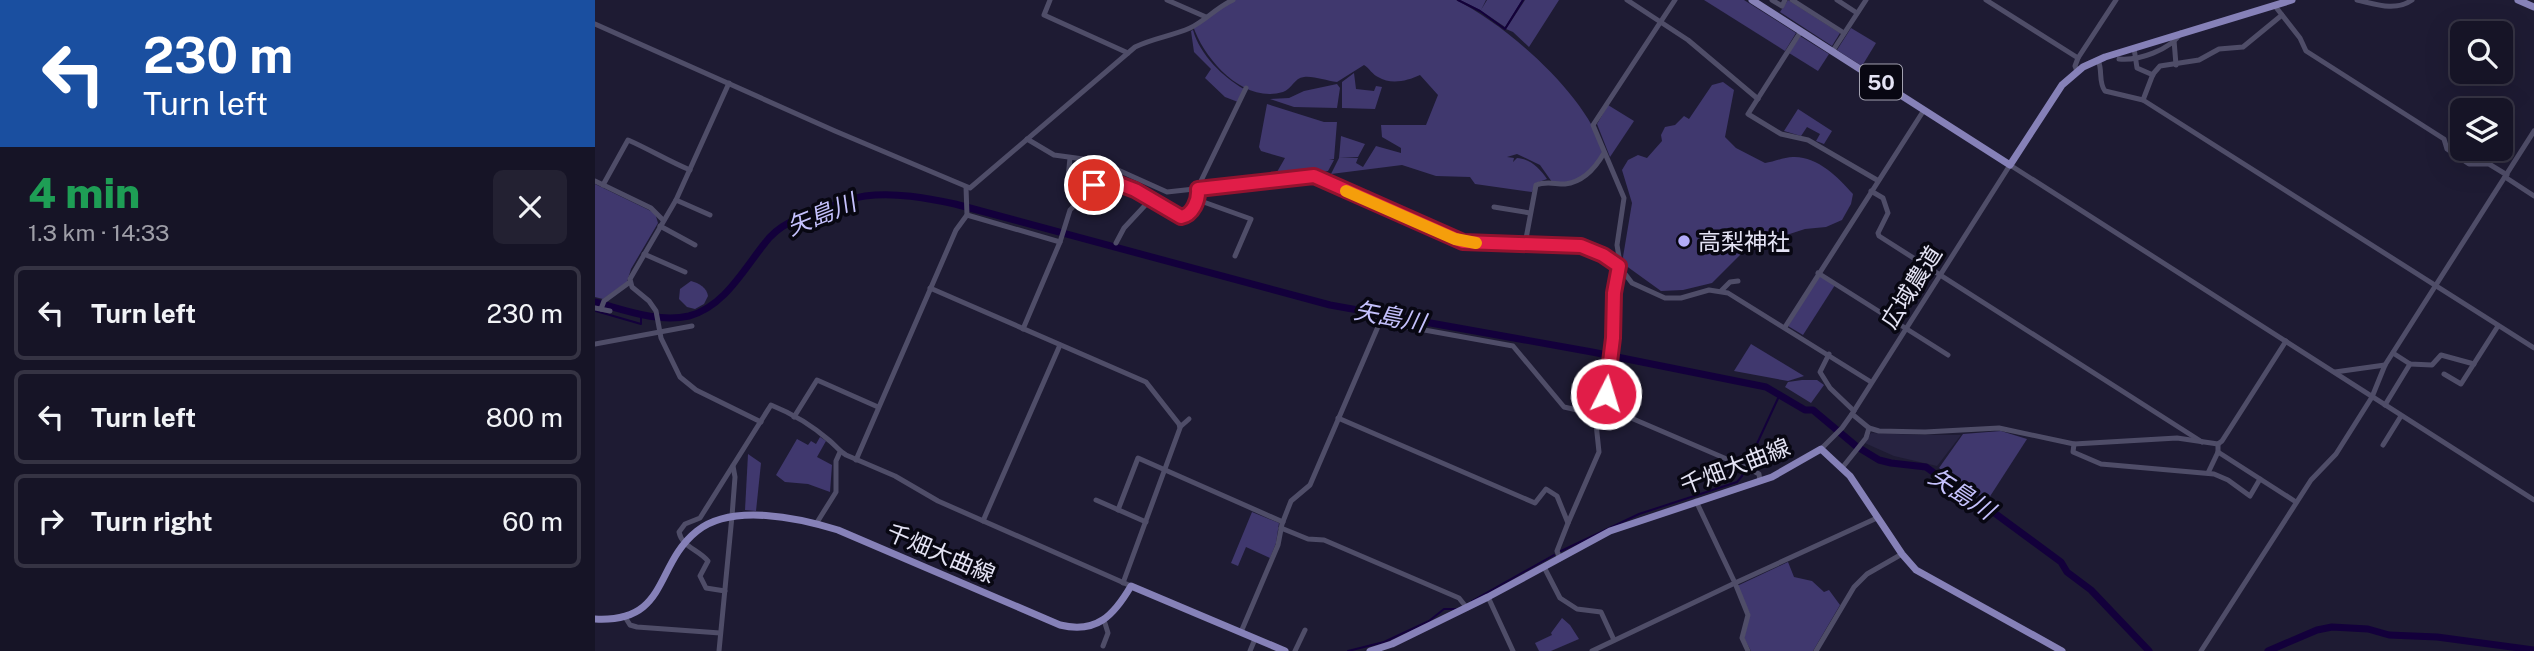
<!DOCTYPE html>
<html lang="en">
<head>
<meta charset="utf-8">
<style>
	:root { --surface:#161426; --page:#232132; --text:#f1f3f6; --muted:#9e9ea7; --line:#353343 }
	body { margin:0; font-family:"Public Sans","Noto Sans JP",sans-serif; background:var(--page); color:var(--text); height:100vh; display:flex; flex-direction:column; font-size:26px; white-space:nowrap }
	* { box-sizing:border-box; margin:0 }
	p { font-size:23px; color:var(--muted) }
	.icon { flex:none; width:38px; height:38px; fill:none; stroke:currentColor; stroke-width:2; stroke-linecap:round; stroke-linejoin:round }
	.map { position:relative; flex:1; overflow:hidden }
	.details { display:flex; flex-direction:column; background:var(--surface); width:595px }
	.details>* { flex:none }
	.top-card { background:#1a4fa0; color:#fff; overflow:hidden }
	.controls { position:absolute; left:1855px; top:21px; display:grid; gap:14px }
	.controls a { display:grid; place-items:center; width:63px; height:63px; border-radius:10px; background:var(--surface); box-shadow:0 7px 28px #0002,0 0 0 2px var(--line); font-size:35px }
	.pin { position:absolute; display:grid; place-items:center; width:60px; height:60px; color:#fff; margin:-30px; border:4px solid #fff; border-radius:50%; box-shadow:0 2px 7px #0007 }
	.me { position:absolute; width:77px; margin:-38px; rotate:5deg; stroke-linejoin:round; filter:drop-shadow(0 0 5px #0008) }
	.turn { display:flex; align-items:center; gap:24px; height:147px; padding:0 28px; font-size:32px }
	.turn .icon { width:91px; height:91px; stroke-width:2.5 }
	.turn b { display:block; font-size:49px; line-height:60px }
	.round { display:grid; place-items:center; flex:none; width:74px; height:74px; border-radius:10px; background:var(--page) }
	.overview { display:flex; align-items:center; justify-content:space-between; height:119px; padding:0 28px }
	h1 { font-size:42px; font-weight:800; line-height:52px; color:#1e9e55 }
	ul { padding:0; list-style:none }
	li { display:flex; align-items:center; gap:21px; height:94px; margin:0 14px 10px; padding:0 14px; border:4px solid var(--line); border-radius:10px }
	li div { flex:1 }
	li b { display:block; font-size:26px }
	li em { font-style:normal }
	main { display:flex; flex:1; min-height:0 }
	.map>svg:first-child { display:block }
</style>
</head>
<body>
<main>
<section class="details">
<div class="top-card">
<div class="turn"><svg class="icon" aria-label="left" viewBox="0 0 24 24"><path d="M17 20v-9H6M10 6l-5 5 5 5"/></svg><div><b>230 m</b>Turn left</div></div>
</div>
<div class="overview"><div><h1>4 min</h1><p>1.3 km · 14:33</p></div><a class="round"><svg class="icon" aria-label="close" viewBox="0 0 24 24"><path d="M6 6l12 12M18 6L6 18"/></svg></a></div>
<ul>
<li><svg class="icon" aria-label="left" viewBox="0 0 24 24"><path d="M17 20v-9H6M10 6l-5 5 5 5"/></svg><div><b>Turn left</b></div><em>230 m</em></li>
<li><svg class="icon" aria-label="left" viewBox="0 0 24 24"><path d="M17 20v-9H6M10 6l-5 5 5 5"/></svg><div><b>Turn left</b></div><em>800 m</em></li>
<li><svg class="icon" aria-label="right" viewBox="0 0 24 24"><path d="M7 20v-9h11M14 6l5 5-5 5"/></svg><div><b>Turn right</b></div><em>60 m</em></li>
</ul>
</section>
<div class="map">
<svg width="1939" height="651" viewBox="0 0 1939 651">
	<rect width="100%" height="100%" fill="#1e1b33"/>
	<polygon fill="#272341" points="1276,433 1325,435 1366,435 1342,466 1299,456 1272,444 1270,443"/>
	<g fill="#40386e">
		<path d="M 638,0 L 861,0 C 913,26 992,95 1009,153 C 992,172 986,185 957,182 L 945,165 L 922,154 L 912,157 L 919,158 L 918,162 L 922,158 C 936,159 945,169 952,179 L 941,183 L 937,192 L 880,184 L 875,177 L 841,176 L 807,165 L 736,174 L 744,158 L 746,136 L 770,144 L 763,157 L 744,158 L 763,158 L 761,163 L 768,167 L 781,146 L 806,153 L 806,148 L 787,137 L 786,125 L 831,125 L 843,95 L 825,75 C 812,81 796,85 783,77 C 778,75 774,68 769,65 L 742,82 C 731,81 720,76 709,77 C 699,78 697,89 688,92 C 648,104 609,59 598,26 Z"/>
		<polygon points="865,0 891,0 886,10 892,0 927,0 910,27 885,10"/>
		<polygon points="930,0 964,0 934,47 918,32 911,29"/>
		<polygon points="1109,0 1149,0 1201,33 1190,51"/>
		<polygon points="1193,0 1245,33 1237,46 1185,12"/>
		<polygon points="1256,28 1281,43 1267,66 1242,50"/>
		<path d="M 598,30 C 605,55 628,77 649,89 L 643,102 L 630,97 L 610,78 L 616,69 L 599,52 L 596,31 Z"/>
		<polygon points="1205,36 1234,54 1223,71 1194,53"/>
		<polygon points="759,73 761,89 779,91 781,86 787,87 780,109 747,108 747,82"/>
		<path d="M 1128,82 L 1139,90 L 1130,137 L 1141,148 L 1170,163 C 1179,162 1189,157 1198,157 C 1222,156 1243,177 1258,194 L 1256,204 L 1247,220 L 1231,227 L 1210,229 L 1152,248 L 1117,283 L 1088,290 L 1066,291 L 1030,265 L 1028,257 L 1037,203 L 1027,170 L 1033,160 L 1043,155 L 1052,158 L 1067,141 L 1066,135 L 1070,127 L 1080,125 L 1089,116 L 1094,119 L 1117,85 Z"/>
		<polygon points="742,84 745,88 742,108 699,107 675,99 694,98 709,91"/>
		<polygon points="672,104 729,122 742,122 739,159 734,160 739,160 733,171 678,179 690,158 666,151 664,147"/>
		<polygon points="1013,105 1039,121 1015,157 1002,124"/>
		<polygon points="1203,109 1237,131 1229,144 1221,141 1225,134 1212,127 1206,136 1189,131"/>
		<polygon points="0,184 60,213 63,223 36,269 32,282 8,299 0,297"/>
		<polygon points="1224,275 1240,285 1208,335 1193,326"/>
		<path d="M 96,281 C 104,283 112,288 113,296 L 109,304 L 100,309 L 92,307 L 84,299 L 85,289 Z"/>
		<polygon points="1156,344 1209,376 1193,381 1139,371"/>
		<polygon points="1207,380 1222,380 1229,385 1216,403 1190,387 1193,382"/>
		<polygon points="1406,431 1432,439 1392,501 1344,468 1368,434"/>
		<polygon points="225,437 231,441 222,457 237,465 235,492 213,484 190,482 181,475 202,439 213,445 216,441 221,444"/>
		<polygon points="153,454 166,463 161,511 150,510"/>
		<polygon points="657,512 684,523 681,543 675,558 651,547 643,566 636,563"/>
		<polygon points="1193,562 1199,577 1217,581 1229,592 1234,590 1245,605 1218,651 1156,651 1149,638 1155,614 1142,586"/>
		<polygon points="967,618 975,625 984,639 956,651 944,651 940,643 957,635 956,633"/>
	</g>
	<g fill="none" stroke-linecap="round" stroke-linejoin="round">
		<g stroke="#13003b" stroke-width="2">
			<polyline points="863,0 885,11 910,29 928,0"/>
			<polyline points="1,311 46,324 46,315"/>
			<polyline points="966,551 1044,514 1142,482 1147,476 1185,394"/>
			<polyline points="877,601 959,555"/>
			<polyline points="753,651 789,642 834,621 849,609 861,609"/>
		</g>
		<g stroke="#13003b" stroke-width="7">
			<path d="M 0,302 C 30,310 63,323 94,316 C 129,307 149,269 170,243 C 184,224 203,218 224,211 C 239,206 255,198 270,196 C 300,192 332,198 360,204 L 735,305 L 997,352 L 1171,387 L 1210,410 L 1218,410 L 1261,446 L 1284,460 L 1296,463 L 1331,467 L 1377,501 L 1394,509 L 1466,562 L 1472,572 L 1496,590 L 1554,651"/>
			<polyline points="1673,651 1722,630 1737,627 1773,629 1794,635 1842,637 1939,650"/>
		</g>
		<g stroke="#4f4d68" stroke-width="5">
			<polyline points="455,0 449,15 533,53"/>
			<polyline points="572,0 611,17"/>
			<polyline points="1032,0 1093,40 1163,99"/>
			<polyline points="1177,0 1187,6 1190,0"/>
			<polyline points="1197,0 1249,33"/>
			<polyline points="1242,0 1262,13"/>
			<polyline points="1391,0 1483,58"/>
			<path d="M 1762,0 C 1780,4 1800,12 1817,0"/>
			<polyline points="1687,15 1705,38 1711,51 1849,139 1852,149 1874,164 1894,164 1912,175"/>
			<path d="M 0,24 L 240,131 L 375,188 L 540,47 C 558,38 577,36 595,28 C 610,21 622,7 638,0"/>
			<polyline points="1206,31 1153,114 1186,134 1213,140 1282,180"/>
			<polyline points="1579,40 1581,65"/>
			<polyline points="1539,48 1542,68 1558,75"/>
			<polyline points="1237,52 1271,0"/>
			<path d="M 1524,59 C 1543,61 1575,50 1586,33"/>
			<path d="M 1503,60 C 1508,71 1503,82 1510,91 L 1548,100 L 1939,348"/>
			<polyline points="1482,71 1480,66 1483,58 1521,0"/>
			<polyline points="134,83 81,200 35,279 37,287 54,301 61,311 66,338 85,377 101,390 166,422"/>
			<polyline points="1548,100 1558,74 1565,66 1604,60 1624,49 1648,47 1687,15 1680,6"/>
			<polyline points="432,139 459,155 503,161 572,192 719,176 868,241 986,246 1008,255 1024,266 1037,283 1070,298 1086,298 1114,290 1133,293 1276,382"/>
			<polyline points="475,158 472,188 482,201"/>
			<polyline points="1910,177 1939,196"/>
			<polyline points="0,181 56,208 68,220"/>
			<path d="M 8,185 L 33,140 C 54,149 73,161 95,170"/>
			<polyline points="1276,191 1288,198 1293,213 1283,233 1284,236 1607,442"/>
			<polyline points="81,200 115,215"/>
			<polyline points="603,200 656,219 640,256"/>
			<polyline points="899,207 935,213"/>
			<polyline points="372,215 465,242"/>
			<polyline points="65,226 100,245"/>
			<polyline points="521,243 529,228 556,199"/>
			<path d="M 930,244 L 941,185 C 951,181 959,184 970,184 C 988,182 1001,167 1009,153"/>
			<polyline points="49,254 90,272"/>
			<polyline points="1223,273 1353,355"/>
			<polyline points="335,288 551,382 584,424 585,428 528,583"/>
			<polyline points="1126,291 1135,282 1143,281"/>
			<polyline points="0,308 15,311"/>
			<polyline points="6,309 9,301 35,282"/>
			<polyline points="1190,327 1329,110"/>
			<polyline points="428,329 465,242 475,210 503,182 511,179 529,185 579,214 591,216 603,200 604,185 651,88"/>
			<polyline points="0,344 97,326"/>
			<polyline points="1798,353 1815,364 1837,365 1846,355 1879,364"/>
			<polyline points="1234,354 1225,372 1235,388 1259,411"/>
			<polyline points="1740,372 1790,365"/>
			<polyline points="1849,374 1866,384 1903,326"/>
			<polyline points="1790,405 1815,364"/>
			<polyline points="1257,414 1274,428 1284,431 1330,432 1404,428 1479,444 1582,438 1623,444"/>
			<polyline points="199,417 222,380 283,407"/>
			<polyline points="743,418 940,503 951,489 962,496 973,523 962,551 965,559"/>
			<polyline points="585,427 594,419"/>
			<polyline points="1479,444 1478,452 1506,464 1619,474 1633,480 1655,496 1665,479"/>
			<polyline points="1623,444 1627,441 1691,341"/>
			<polyline points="1623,444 1623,452 1701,502"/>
			<polyline points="1788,445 1806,416"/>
			<polyline points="1226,449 1247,428 1257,414 1415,165 1939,500"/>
			<polyline points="261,460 361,230 372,215 371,187"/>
			<polyline points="1247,468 1271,438 1274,428"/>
			<polyline points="1613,473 1623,452"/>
			<polyline points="501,500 551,522"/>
			<polyline points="523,510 543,458 688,522"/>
			<polyline points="388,521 465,345"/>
			<polyline points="973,523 1004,452 1000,414 1011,395 1018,338 1019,293 1025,263 1022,245 1029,198 998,125 1080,0"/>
			<polyline points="221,524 241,492 241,461 245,452"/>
			<polyline points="686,528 713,539 729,540 864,598 872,608"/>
			<polyline points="949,567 965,598 982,609 1006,612 1019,640"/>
			<path d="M 130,591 L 111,588 L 105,576 L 113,561 C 103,549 87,547 84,532 L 90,524 L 105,518 L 176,405 C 196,413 219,427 235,441 C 241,446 244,451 251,455 L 300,476 L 343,501 L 536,586"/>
			<polyline points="893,597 918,651"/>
			<polyline points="30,617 35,625 42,627 125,633"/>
			<polyline points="646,632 683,545 687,524 696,501 715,485 785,322 918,346 969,407 1000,414 1022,412 1155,469 1164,474 1165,481"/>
			<polyline points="508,646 513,633 509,620"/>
			<polyline points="124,651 137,516 140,477 138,466"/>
			<polyline points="655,651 660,639"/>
			<polyline points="700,651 710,630"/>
			<polyline points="997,651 1140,583 1101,501"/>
			<polyline points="1153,651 1147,638 1153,615 1140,583 1282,518"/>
			<polyline points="1221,651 1259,587 1272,574 1307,554"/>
			<polyline points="1606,651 1716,480 1741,454 1777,397 1790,365 1939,131"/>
		</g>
		<g stroke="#8681b8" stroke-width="7">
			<polyline points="1157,0 1415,165 1467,85 1488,67 1510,57 1697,0"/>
			<polyline points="1923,0 1939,7"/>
			<path d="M 0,619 C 74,623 59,565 102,531 C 137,503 204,518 243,530 L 465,625 C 502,634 519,615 536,586 L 690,651"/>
			<polyline points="775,651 797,644 893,597 1015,531 1177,477 1226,449 1255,476 1307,554 1321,570 1467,651"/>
		</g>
	</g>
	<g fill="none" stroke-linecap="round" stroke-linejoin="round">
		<g stroke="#92132f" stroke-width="18">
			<path id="route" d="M 499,185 L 511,179 L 540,190 L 586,217 C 598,215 604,200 603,189 L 719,176 L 868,242 L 986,246 L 1008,255 L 1024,266 L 1019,293 L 1018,338 L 1011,394"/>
		</g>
		<use href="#route" stroke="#e11d48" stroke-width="12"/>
		<polyline stroke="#f59e0b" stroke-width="12" points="751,191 860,239 881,243"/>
	</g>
	<circle fill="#b3acf9" stroke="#080712" stroke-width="2.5" cx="1089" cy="241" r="7"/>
	<g text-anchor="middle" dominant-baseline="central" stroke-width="7" stroke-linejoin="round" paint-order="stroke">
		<rect fill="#080712" stroke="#a2a1b0" stroke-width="2" x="1265" y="64.5" width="42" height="35" rx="5"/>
		<g font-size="21" font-weight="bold" fill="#e4e3f4">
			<text x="1286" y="82">50</text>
		</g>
		<g font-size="23" fill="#e4e3f4" stroke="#080712" text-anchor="start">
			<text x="1103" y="241">高梨神社</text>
		</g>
		<g font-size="23" fill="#e4e3f4" stroke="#080712">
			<text transform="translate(1316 287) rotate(-58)">広域農道</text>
			<text transform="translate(1140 466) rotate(-21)">千畑大曲線</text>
			<text transform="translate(346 553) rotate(23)">千畑大曲線</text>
		</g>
		<g font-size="24" font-style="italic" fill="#c5c1fd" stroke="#080712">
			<text transform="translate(226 214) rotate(-22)">矢島川</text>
			<text transform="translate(795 316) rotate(11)">矢島川</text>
			<text transform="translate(1367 493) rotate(33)">矢島川</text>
		</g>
	</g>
</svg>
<div class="controls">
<a><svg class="icon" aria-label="search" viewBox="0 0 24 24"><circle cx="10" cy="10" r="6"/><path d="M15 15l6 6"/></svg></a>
<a><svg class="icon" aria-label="layers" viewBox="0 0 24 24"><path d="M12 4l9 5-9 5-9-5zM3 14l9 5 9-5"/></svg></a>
</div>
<div class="pin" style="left:499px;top:185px;background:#d93025"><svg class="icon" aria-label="arrive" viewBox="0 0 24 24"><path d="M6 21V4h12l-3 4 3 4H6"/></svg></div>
<svg class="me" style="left:1011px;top:394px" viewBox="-20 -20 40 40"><circle r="17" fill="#e11d48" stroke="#fff" stroke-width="3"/><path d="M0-11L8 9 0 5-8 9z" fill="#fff"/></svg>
</div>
</main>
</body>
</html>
